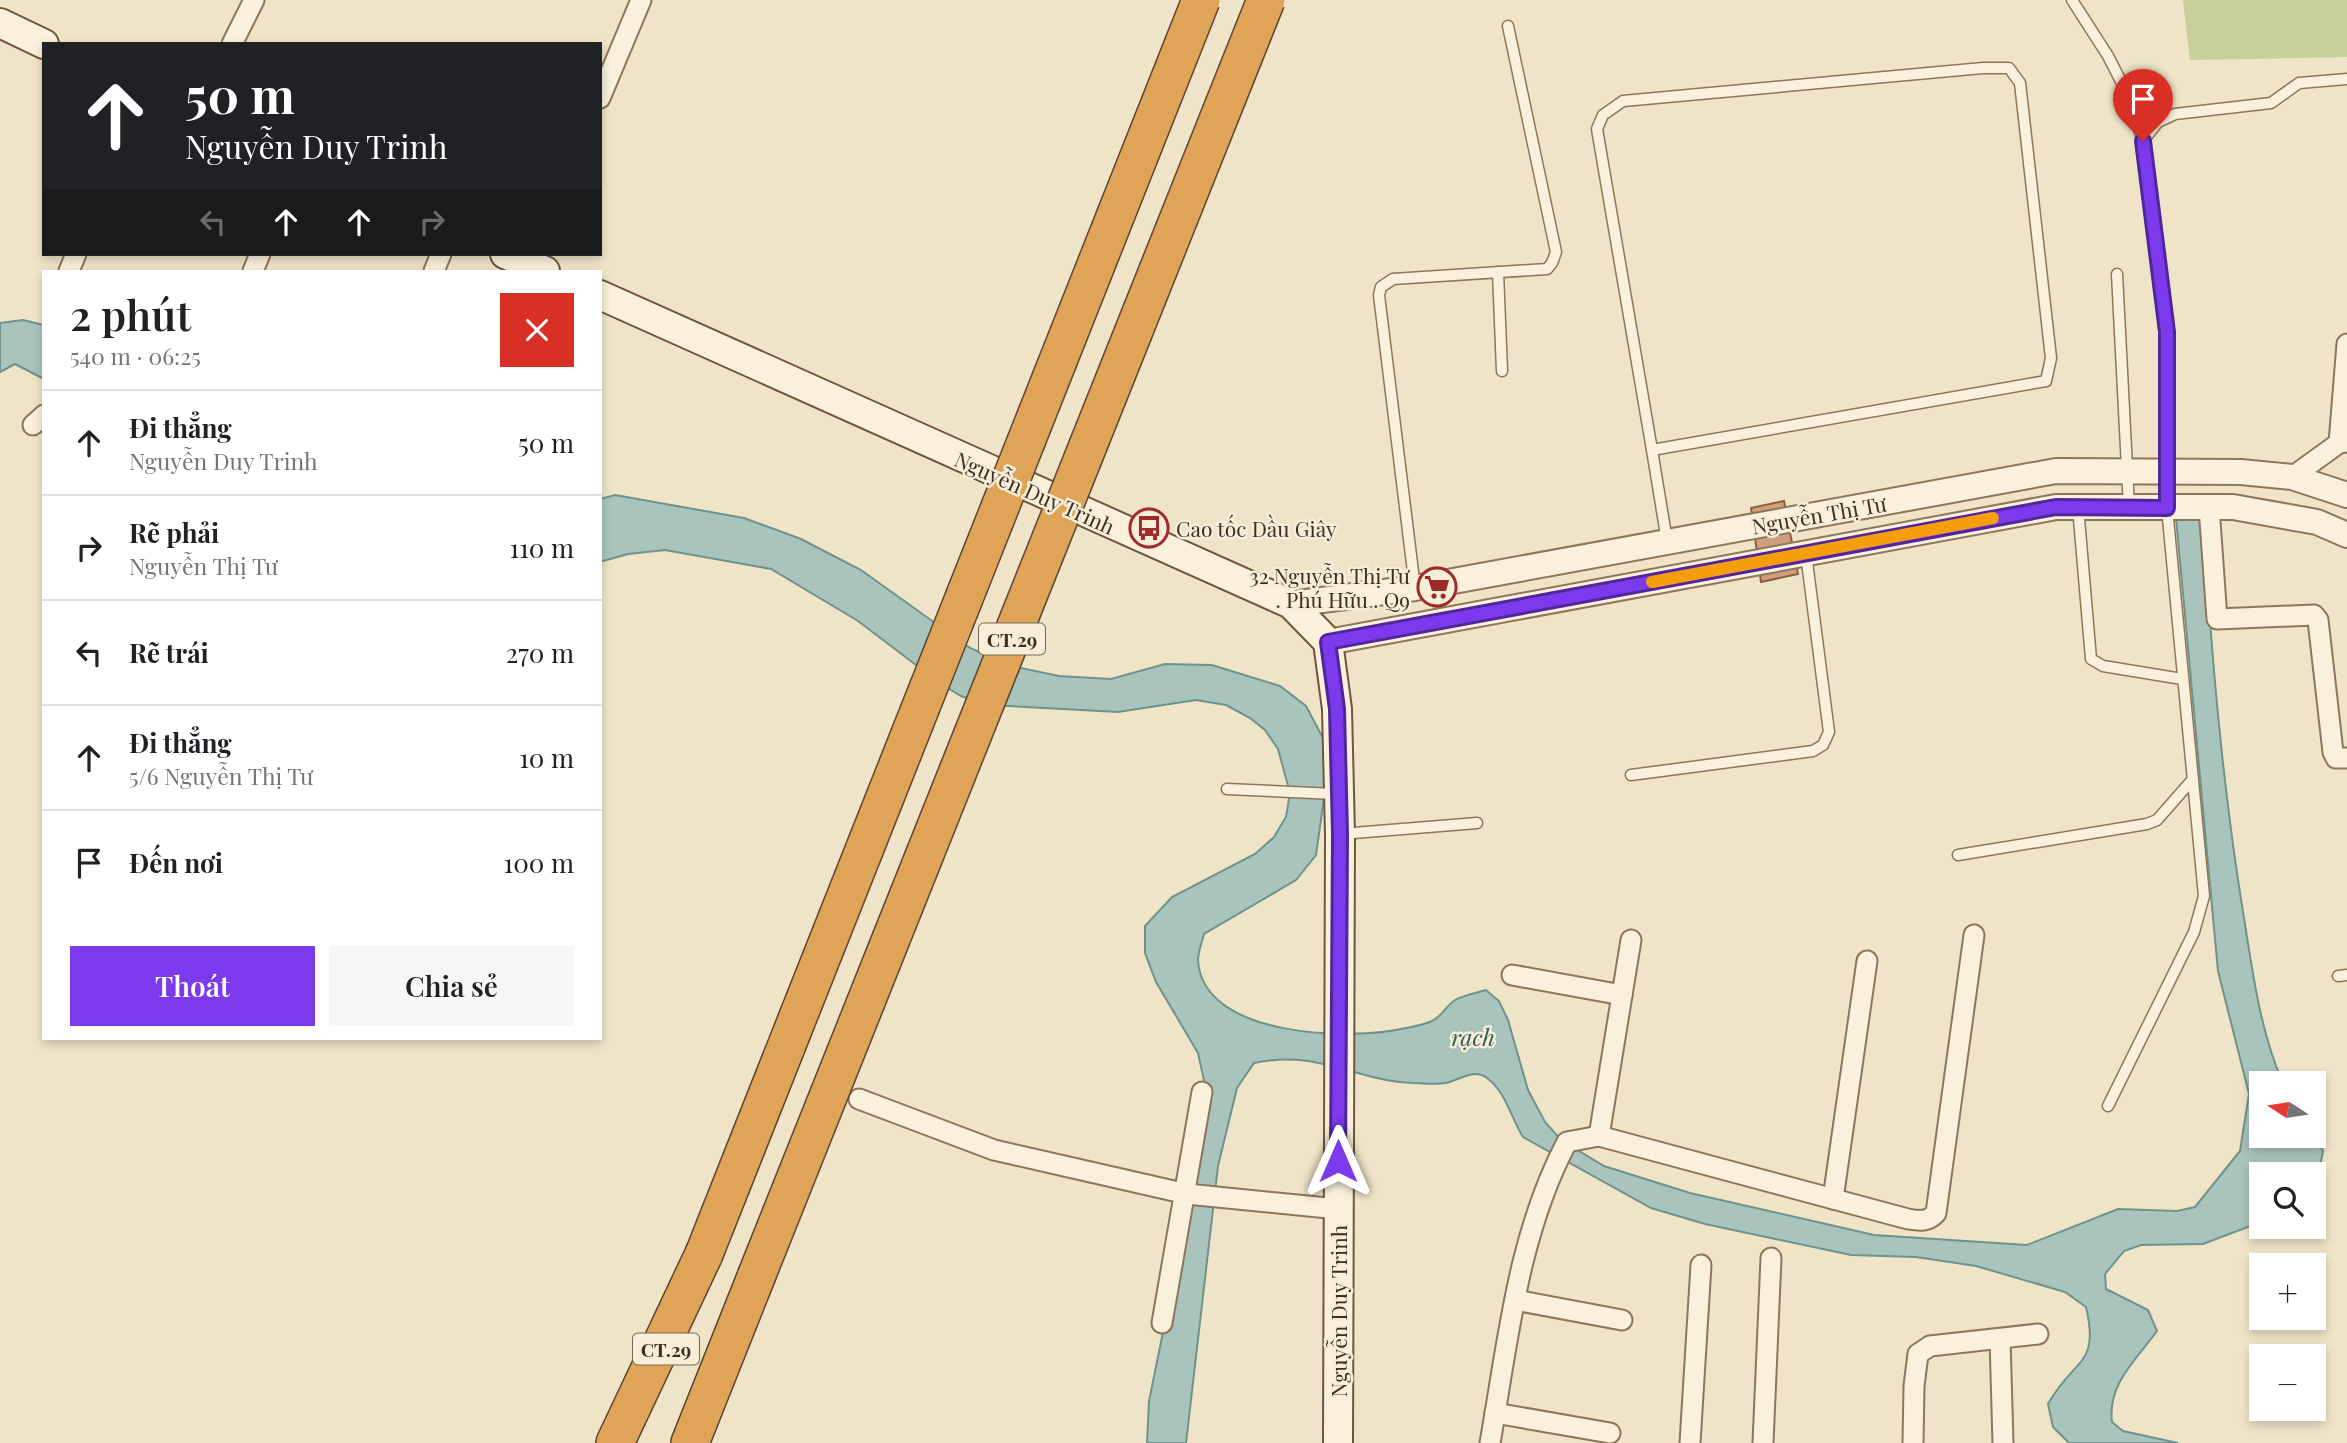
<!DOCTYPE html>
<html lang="vi">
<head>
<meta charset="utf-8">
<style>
	:root { --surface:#fff; --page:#f6f6f6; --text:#202124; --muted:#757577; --line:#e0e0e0; --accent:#7c3aed }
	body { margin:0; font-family:"Playfair Display",serif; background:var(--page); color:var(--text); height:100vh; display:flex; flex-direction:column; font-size:26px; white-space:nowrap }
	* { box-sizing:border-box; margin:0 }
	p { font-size:23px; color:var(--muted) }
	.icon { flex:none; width:38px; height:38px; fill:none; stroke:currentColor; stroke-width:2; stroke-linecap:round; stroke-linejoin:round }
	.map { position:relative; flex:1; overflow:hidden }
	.details { position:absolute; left:42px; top:270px; width:560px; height:770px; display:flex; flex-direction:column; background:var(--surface); border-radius:0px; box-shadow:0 4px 10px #0003 }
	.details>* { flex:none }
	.top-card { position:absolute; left:42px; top:42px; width:560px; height:214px; border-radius:0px; box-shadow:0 4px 10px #0003; background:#202124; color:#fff; overflow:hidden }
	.needle { width:46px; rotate:282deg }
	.tools { position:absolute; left:2249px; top:1071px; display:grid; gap:14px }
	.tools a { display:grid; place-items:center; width:77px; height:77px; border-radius:0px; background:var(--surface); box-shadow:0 4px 10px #0003; font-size:35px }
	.pin { position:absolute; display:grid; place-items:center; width:60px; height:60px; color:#fff; margin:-72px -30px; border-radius:50% 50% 50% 0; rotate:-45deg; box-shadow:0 0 7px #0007 }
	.pin .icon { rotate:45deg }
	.me { position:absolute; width:77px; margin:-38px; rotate:0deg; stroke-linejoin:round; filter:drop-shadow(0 0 5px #0008) }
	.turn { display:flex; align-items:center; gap:24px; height:147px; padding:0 28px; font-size:32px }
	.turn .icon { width:91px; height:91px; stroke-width:2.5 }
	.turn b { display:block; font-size:49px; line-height:60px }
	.lanes { display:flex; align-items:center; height:66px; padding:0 28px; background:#0003; justify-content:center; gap:35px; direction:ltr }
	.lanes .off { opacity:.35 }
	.round { display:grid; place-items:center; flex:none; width:74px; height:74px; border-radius:0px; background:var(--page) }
	.headline { display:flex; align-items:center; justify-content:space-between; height:119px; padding:0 28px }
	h1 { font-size:42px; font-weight:600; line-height:52px }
	.action { display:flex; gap:14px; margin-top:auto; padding:14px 28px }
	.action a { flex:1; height:80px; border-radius:0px; background:var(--accent); color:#fff; font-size:28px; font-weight:600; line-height:80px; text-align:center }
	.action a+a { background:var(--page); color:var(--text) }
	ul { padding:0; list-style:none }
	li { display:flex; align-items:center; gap:21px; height:105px; padding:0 28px; border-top:2px solid var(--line) }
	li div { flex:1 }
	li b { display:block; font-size:26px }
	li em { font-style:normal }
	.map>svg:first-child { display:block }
</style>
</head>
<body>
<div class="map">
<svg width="2347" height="1443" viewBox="0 0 2347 1443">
	<rect width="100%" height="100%" fill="#f0e4c8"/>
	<polygon fill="#c9cf9b" points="2183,0 2347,0 2347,57 2190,60"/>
	<g fill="#a9c4bc" stroke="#6f938a" stroke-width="2">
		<polygon points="23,320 44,325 44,379 15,364 0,372 0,323"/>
		<path d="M 615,495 L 744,518 L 801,539 L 861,570 L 970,648 L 1011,666 L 1059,676 L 1111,679 L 1165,664 L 1212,665 L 1280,686 L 1306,706 L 1324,740 L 1327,777 L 1316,855 L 1296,880 L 1204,934 C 1202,942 1198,952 1198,960 C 1202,1038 1352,1041 1406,1028 C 1414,1026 1424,1025 1432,1021 C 1441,1017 1447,1005 1455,1000 C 1464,995 1476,993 1486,990 L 1499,1001 L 1508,1020 L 1528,1090 L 1545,1122 L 1561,1140 L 1604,1166 L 1690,1193 L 1874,1235 L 2027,1245 L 2118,1209 L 2177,1211 L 2195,1207 L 2240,1151 L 2249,1094 L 2218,971 L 2176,518 L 2203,516 C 2211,650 2222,785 2244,918 C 2253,974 2260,1031 2283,1083 L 2261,1083 L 2261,1136 L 2314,1134 L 2323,1151 L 2320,1167 L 2314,1176 L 2261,1174 L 2261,1222 L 2203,1244 L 2141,1245 L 2124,1251 L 2105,1274 L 2106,1289 L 2148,1310 L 2157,1331 C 2137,1359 2107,1384 2112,1422 L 2123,1431 L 2178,1443 L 2069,1443 L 2053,1427 L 2048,1404 C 2074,1357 2100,1367 2086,1307 L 2065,1292 L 1976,1266 L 1916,1257 L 1851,1255 L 1705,1224 L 1651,1208 L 1523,1137 C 1511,1118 1506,1092 1487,1078 C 1473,1068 1460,1080 1446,1083 C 1436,1085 1423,1083 1413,1083 C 1355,1081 1319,1049 1254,1063 L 1237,1088 L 1218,1166 L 1186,1443 L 1147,1443 L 1149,1401 L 1174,1278 L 1205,1085 L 1198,1053 L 1156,982 L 1145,953 L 1145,926 L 1172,897 L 1255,854 L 1274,837 L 1286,817 L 1290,793 L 1278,749 L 1265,730 L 1250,718 L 1226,705 L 1196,700 L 1118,712 L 989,705 L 961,696 L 941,684 L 858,621 L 771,569 L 665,550 L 628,554 L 600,562 L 600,499 Z"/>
	</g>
	<polygon fill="#cf9f7d" stroke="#8d5f41" stroke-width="2" points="1784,501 1798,574 1761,582 1751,508"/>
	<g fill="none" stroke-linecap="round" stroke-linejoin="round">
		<g stroke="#8d765c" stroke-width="13">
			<g id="service">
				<polyline points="2072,0 2108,56 2127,93 2143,141 2167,332 2167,508 2204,896 2194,932 2108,1106"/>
				<polygon points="1983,68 2009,68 2020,83 2051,358 2046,381 1652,450 1597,129 1603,115 1623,101"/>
				<polyline points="2143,141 2158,122 2175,114 2271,103 2299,83 2347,79"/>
				<polyline points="1498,272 1502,371"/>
				<polyline points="2117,274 2129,507"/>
				<polyline points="1652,450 1667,541"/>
				<polyline points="2078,507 2091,659 2103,666 2182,679"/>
				<polyline points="1415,588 1379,295 1381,287 1393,279 1547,269 1552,263 1556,252 1508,26"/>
				<polyline points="1631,775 1813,751 1823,745 1829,732 1806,554"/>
				<polyline points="1227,789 1335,794"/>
				<polyline points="1341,834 1477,823"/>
				<polyline points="1958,855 2147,824 2157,820 2193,779"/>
				<polyline points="2338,976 2347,975"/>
			</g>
		</g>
		<g stroke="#8d765c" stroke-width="23">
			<g id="minor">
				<polyline points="232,44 254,0"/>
				<polyline points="600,98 641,0"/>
				<polyline points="69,271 76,254"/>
				<polyline points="253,271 260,254"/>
				<polyline points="434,271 441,254"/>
				<polyline points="33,425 44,415"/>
				<polyline points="2339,443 2347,344"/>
				<polyline points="2292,477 2339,443 2347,442"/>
				<polyline points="2209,507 2217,619 2314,615 2318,620 2333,752 2336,758 2347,758"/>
				<polyline points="1512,975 1622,995"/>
				<polyline points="859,1099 994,1150 1073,1168 1187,1194 1338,1209"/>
				<path d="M 1599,1136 L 1908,1219 C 1920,1221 1928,1222 1936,1213 L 1974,935"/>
				<polyline points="1833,1199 1867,961"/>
				<polyline points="1515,1300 1622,1320"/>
				<polyline points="1162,1323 1202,1092"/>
				<polyline points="2000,1339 2003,1443"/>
				<polyline points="1495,1413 1610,1433"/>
				<path d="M 1490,1443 C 1508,1341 1518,1234 1567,1142 L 1599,1136 L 1631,940"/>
				<polyline points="1690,1443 1701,1265"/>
				<polyline points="1763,1443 1771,1258"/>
				<polyline points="1913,1443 1914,1386 1918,1354 1930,1346 2038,1334"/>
			</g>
		</g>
		<g stroke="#8d765c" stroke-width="28">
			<g id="tertiary">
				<polyline points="1291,604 1415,588 2056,471 2241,472 2292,477 2347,495"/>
				<polyline points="1328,642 2056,507 2233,507 2317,522 2347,535"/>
			</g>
		</g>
		<g stroke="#6f573f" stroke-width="32">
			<g id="secondary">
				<polyline points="0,23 44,44"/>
				<polyline points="505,254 545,271"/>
				<polyline points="600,295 1291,604 1328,642 1337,709 1340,834 1338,1443"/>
			</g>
		</g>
		<g stroke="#5b4430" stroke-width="40">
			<g id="motorway">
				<polyline points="615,1443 704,1254"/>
				<polyline points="690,1443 756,1277"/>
			</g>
		</g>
		<use href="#service" stroke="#faf1dc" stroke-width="10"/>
		<use href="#minor" stroke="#faf1dc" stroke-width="19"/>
		<use href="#tertiary" stroke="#faf1dc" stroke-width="24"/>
		<use href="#secondary" stroke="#faf1dc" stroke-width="28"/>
		<use href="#motorway" stroke="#e0a458" stroke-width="37"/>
		<g stroke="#5b4430" stroke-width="40" stroke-linecap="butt">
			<g id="motorway-bridge">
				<polyline points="704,1254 1201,0"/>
				<polyline points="756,1277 1266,0"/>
			</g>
		</g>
		<use href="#motorway-bridge" stroke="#e0a458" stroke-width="37"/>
	</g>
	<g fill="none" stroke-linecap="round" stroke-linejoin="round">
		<g stroke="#51269a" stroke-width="18">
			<polyline id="route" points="1338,1161 1340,834 1337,709 1328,642 2056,507 2167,508 2167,332 2143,141"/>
		</g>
		<use href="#route" stroke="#7c3aed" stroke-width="12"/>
		<polyline stroke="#f59e0b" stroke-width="12" points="1652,582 1993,518"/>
	</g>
	<defs>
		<g id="bus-ring" transform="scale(2.0125)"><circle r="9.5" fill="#f7eed8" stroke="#9e2a2b" stroke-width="1.5"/><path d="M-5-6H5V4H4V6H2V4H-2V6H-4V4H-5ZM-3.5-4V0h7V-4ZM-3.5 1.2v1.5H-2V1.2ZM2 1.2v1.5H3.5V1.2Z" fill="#9e2a2b"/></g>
		<g id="supermarket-ring" transform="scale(2.0125)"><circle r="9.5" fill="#f7eed8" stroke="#9e2a2b" stroke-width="1.5"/><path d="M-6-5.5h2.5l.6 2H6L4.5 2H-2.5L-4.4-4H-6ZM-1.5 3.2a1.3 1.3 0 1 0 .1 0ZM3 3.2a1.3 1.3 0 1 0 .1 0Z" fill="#9e2a2b"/></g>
	</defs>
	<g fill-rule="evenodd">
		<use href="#bus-ring" x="1149" y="528"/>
		<use href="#supermarket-ring" x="1437" y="587"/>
	</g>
	<g text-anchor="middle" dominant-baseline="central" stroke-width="5" stroke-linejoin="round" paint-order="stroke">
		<g fill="#f7eed8" stroke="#756857" stroke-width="2">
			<rect x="979" y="623.5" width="66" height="31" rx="5"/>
			<rect x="633" y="1333.5" width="66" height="31" rx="5"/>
		</g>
		<g font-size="19" font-weight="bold" fill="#3d2e20">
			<text x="1012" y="639">CT.29</text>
			<text x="666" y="1349">CT.29</text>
		</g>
		<g font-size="21" fill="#3d2e20" stroke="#f7eed8">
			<text transform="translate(1035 492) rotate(24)">Nguyễn Duy Trinh</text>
			<text transform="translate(1819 514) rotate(-10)">Nguyễn Thị Tư</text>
			<text transform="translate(1338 1311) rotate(-90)">Nguyễn Duy Trinh</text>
		</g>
		<g font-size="21" fill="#3d2e20" stroke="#f7eed8" text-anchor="start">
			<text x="1176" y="528">Cao tốc Dầu Giây</text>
			<text x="1410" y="575" text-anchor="end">32 Nguyễn Thị Tư<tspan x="1410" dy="24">. Phú Hữu . Q9</tspan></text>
		</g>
		<g font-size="23" font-style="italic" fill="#2f5d5a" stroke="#f7eed8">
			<text x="1473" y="1036">rạch</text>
		</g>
	</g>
</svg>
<div class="tools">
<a><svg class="needle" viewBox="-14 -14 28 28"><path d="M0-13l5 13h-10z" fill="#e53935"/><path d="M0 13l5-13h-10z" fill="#757577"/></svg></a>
<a><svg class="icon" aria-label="search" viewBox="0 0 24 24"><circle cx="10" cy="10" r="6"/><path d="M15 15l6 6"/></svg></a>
<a>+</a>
<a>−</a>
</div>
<div class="pin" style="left:2143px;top:141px;background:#d93025"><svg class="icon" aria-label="arrive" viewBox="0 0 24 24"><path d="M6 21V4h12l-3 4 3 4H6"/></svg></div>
<svg class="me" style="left:1338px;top:1161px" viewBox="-20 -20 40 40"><path d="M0-17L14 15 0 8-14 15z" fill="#7c3aed" stroke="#fff" stroke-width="4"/></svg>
<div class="top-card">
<div class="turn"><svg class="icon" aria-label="ahead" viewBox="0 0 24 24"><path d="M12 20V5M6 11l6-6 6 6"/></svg><div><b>50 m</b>Nguyễn Duy Trinh</div></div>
<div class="lanes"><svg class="icon off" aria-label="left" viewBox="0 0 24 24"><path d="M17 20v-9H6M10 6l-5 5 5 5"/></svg><svg class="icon" aria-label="ahead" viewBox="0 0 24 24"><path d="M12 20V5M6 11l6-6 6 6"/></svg><svg class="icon" aria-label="ahead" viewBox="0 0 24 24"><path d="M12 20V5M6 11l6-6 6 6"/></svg><svg class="icon off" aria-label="right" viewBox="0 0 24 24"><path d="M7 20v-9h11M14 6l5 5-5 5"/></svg></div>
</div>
<section class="details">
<div class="headline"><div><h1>2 phút</h1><p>540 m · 06:25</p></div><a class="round" style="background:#d93025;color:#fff"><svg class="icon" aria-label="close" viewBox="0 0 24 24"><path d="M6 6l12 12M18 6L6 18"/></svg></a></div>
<ul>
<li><svg class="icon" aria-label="ahead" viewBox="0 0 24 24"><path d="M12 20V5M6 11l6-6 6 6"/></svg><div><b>Đi thẳng</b><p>Nguyễn Duy Trinh</p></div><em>50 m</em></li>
<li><svg class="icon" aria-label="right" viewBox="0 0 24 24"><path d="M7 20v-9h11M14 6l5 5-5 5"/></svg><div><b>Rẽ phải</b><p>Nguyễn Thị Tư</p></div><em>110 m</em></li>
<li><svg class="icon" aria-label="left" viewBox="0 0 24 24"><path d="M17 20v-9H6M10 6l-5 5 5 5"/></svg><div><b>Rẽ trái</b></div><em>270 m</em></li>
<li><svg class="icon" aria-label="ahead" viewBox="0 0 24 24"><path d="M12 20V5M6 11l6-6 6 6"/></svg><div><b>Đi thẳng</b><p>5/6 Nguyễn Thị Tư</p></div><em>10 m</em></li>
<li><svg class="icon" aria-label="arrive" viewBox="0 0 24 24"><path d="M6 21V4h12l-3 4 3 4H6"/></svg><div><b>Đến nơi</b></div><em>100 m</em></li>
</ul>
<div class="action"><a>Thoát</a><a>Chia sẻ</a></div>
</section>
</div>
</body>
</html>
